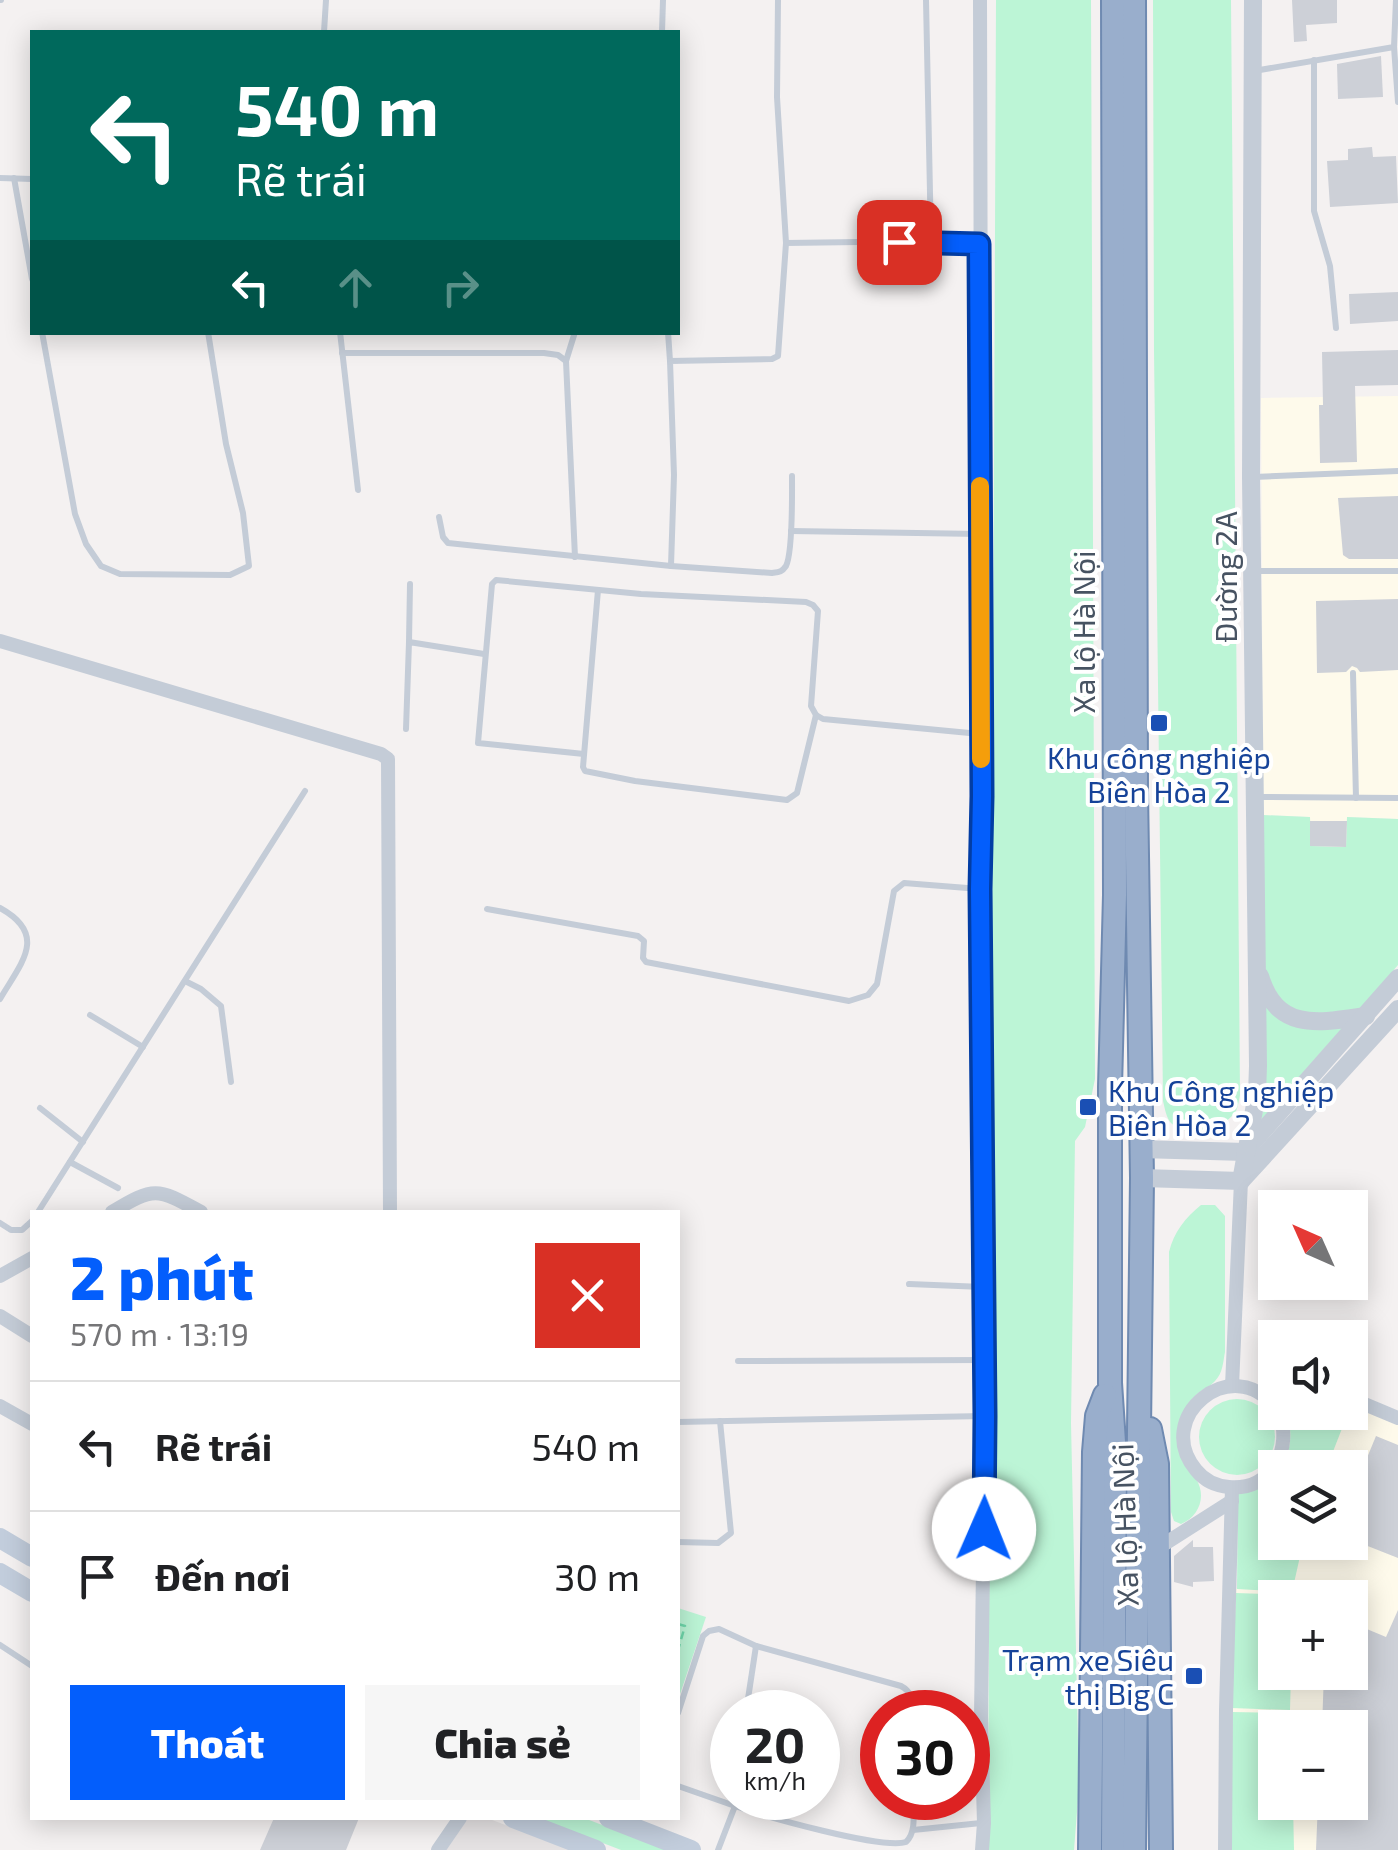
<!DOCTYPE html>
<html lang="vi">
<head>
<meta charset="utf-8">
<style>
	:root { --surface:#fff; --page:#f6f6f6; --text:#202124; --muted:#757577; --line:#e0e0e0; --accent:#035efc }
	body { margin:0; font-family:"Exo 2",sans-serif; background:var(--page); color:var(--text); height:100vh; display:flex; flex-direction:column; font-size:38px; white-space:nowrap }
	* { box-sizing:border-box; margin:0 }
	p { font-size:32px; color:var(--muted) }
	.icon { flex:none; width:55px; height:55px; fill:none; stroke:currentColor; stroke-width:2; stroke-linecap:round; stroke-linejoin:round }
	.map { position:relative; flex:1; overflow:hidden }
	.drawer { position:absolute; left:30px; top:1210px; width:650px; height:610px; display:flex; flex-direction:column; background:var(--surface); border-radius:0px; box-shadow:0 5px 25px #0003 }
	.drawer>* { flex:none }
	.top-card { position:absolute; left:30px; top:30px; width:650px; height:305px; border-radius:0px; box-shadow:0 5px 25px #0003; background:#00695c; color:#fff; overflow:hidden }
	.needle { width:65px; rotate:315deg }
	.tools { position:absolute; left:1258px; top:1190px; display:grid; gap:20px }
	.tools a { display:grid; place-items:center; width:110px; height:110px; border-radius:0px; background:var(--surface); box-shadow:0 5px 25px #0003; font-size:50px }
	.speed { position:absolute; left:710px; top:1690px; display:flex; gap:20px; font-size:50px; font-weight:700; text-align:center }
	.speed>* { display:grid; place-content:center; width:130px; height:130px; border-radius:50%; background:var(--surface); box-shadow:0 5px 25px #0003; line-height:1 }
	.speed small { font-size:25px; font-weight:400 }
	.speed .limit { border:15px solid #d22; background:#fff; color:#111 }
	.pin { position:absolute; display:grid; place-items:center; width:85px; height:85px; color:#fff; margin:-42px; border-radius:20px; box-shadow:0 5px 15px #0006 }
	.me { position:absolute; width:110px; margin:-55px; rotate:1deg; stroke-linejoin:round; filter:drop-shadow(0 0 8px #0008) }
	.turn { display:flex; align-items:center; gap:35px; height:210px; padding:0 40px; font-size:45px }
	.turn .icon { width:130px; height:130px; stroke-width:2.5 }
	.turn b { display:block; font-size:70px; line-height:85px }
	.lanes { display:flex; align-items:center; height:95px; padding:0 40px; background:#0003; justify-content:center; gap:50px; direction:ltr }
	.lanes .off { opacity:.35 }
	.round { display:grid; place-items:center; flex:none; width:105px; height:105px; border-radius:0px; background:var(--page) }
	.headline { display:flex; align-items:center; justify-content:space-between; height:170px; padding:0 40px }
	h1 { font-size:60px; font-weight:800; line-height:75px; color:var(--accent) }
	.action { display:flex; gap:20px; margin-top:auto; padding:20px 40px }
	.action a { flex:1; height:115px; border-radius:0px; background:var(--accent); color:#fff; font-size:40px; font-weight:800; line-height:115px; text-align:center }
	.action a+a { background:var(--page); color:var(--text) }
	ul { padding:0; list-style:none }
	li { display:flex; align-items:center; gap:30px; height:130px; padding:0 40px; border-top:2px solid var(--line) }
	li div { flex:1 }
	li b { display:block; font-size:38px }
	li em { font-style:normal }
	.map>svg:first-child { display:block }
</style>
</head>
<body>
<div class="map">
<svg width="1398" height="1850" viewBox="0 0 1398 1850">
	<rect width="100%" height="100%" fill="#f4f1f1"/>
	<g fill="#fefaeb" fill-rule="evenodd">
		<polygon points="1398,396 1398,819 1347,817 1346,847 1310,846 1310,817 1263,815 1261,398"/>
		<path d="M 1350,1404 L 1398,1424 L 1398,1850 L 1231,1850 L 1231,1708 L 1236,1589 L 1275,1542 L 1350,1542 L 1350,1468 L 1281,1467 L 1287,1458 L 1291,1440 L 1289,1421 L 1285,1413 L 1350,1412 ZM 1275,1598 L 1350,1598 L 1350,1672 L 1275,1672 ZM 1275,1728 L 1350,1728 L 1350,1802 L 1275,1802 Z"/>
	</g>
	<polygon fill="#e5e2e3" points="468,1818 487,1818 571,1850 446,1850"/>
	<g fill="#bcf5d6">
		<polygon points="996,0 1091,0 1095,1079 1085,1127 1075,1141 1071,1423 1079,1786 1074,1850 988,1850"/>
		<path d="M 1153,0 L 1231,0 L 1240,1095 C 1239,1100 1238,1107 1236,1111 C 1224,1129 1189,1140 1171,1123 C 1166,1117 1165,1109 1163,1101 L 1154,351 Z"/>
		<polygon points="1263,815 1310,817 1311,846 1346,847 1347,817 1398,819 1398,965 1357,1012 1324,1017 1286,1009 1264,971"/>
		<polygon points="1265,1003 1346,1024 1261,1120 1266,1094"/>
		<path d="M 1201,1205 L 1215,1205 L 1225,1216 L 1225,1352 C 1223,1362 1223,1373 1215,1381 C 1210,1387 1202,1389 1196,1395 C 1187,1403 1179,1417 1178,1429 C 1176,1441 1179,1457 1186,1467 C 1189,1471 1193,1475 1196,1479 C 1207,1496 1199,1517 1181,1524 L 1174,1521 L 1171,1512 L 1169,1252 C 1174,1232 1185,1218 1201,1205 Z"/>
		<circle cx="1237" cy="1437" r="38"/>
		<path d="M 1285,1413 L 1348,1413 L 1327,1467 L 1281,1468 C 1291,1450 1294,1431 1285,1413 Z"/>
		<polygon points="1275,1474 1275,1542 1303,1543 1292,1592 1237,1589 1238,1493"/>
		<polygon points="1236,1593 1292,1595 1292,1597 1275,1598 1275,1672 1291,1673 1290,1710 1231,1708"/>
		<polygon points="678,1608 706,1617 678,1700"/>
		<polygon points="1232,1712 1290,1713 1290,1727 1275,1728 1275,1802 1293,1803 1294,1850 1231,1850"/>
		<polygon points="538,1818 584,1818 667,1850 621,1850"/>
	</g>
	<g fill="#cdd0d7">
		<polygon points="1292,0 1337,0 1337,23 1306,25 1307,41 1294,42"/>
		<polygon points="1381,56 1383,97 1338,99 1337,64"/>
		<polygon points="1372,147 1373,157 1396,156 1398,203 1330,207 1327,161 1348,160 1348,149"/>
		<polygon points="1398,292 1398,321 1350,324 1349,294"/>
		<polygon points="1398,350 1398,385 1355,386 1357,462 1320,463 1319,405 1323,405 1322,352"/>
		<polygon points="1398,496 1398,559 1349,559 1343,555 1338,498"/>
		<polygon points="1398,599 1398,670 1360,672 1357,668 1352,666 1346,672 1317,673 1316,601"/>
		<polygon points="1310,821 1347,821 1346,847 1310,846"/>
		<polygon points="1376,1436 1398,1445 1398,1558 1350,1539 1350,1499"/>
		<polygon points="1193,1540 1193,1547 1213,1547 1214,1581 1193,1582 1193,1587 1174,1582 1174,1556"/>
		<polygon points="1398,1610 1398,1850 1316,1850 1318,1802 1350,1802 1350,1728 1322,1728 1324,1672 1350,1672 1350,1622 1386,1637"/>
		<polygon points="274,1818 359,1818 346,1850 260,1850"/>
	</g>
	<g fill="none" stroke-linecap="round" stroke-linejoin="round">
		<g stroke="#6f8ab1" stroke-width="26">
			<g id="trunk">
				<polyline points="1113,0 1115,895 1110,1087 1110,1383 1115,1457 1113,1850"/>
				<polyline points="1150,1429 1157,1464 1161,1850"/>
				<polyline points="1090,1850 1094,1452 1097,1416 1105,1395"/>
				<polyline points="1134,1850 1142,1178 1136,791 1134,0"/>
			</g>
		</g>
		<polyline stroke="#70d8ac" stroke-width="2.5" stroke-dasharray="8 5" stroke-linecap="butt" points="678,1624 685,1626 678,1650"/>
		<g stroke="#c4ccd7" stroke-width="6">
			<polyline points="0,0 1,0"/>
			<polyline points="778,0 777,97 786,243"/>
			<polyline points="926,0 931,241"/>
			<polyline points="324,32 326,0"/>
			<polyline points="662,32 663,0"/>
			<polyline points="1394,47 1398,102"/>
			<polyline points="1314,60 1314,211 1330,266 1336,328"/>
			<polyline points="1254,71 1394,47 1396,0"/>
			<polyline points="0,178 32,179"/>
			<polyline points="14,178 32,279"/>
			<polyline points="42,332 75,514 86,544 101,566 120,574 230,575 249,566 243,513 226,444 208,332"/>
			<polyline points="340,332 358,490"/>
			<polyline points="668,332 670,361"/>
			<polyline points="342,353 544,353 558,355 566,361 575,557"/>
			<polyline points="566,361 575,332"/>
			<polyline points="1254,477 1398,471"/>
			<polyline points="439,517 443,537 448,543 671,566 674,475 670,361 772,359 778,356 786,243 931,241 978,244"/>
			<polyline points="791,531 980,534"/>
			<path d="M 671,566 L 772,573 C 779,572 782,572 786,566 C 793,552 792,494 792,476"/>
			<polyline points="1253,571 1398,571"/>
			<polyline points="598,590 583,767 585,771 635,781 787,800 797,793 816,715"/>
			<polyline points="409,642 410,584"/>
			<polyline points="1353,673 1356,798"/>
			<polyline points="406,729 409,642 484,654"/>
			<polyline points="584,754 478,743 492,584 496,580 641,594 806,602 813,605 818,611 811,706 816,715 823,719 980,734"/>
			<polyline points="1255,797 1398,798"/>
			<path d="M 0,908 C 49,935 21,963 0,999"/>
			<polyline points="487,909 638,936 644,941 643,958 646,962 849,1001 868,995 877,984 894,891 904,883 980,889"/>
			<polyline points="185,981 201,989 221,1006 231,1082"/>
			<polyline points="90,1015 143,1047"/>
			<polyline points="40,1108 83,1142"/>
			<polyline points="70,1162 118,1188"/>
			<polyline points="38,1212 305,791"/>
			<polyline points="0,1223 11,1230 22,1230 32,1221"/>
			<polyline points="909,1284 983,1287"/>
			<polyline points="738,1361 982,1360"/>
			<polyline points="678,1422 984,1416"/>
			<polyline points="678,1542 718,1543 731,1533 720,1421"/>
			<polyline points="0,1645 32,1666"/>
			<polyline points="746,1712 756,1646"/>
			<path d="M 678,1713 L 703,1636 L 709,1631 L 719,1629 L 756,1646 L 901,1686 C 912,1692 913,1701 915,1712"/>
			<polyline points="678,1786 735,1806 718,1850"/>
			<path d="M 736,1798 L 735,1806 C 764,1816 883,1850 906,1842 C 917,1832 913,1811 913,1798"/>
			<polyline points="913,1830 981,1823"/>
		</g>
		<g stroke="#c4ccd7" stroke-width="14">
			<polyline points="980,0 982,828 980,889 985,1416 981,1717 984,1823 982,1850"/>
			<polyline points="0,641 381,754 388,759 390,1212"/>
			<path d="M 112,1212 C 155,1186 157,1188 201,1212"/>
			<polyline points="0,1276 32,1258"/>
			<polyline points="0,1316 32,1336"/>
			<polyline points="1232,1386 1241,1181"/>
			<polyline points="1350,1398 1398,1418"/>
			<polyline points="0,1406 32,1424"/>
			<path d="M 1275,1407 C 1232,1352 1152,1417 1196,1470 C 1204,1480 1216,1486 1229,1487 C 1272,1491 1293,1449 1279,1412"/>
			<polyline points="1158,1548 1232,1501"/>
			<polyline points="438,1850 460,1818"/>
			<polyline points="1225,1850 1226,1710 1232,1488"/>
		</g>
		<g stroke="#c4ccd7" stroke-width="18">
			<path d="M 1260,976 C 1277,1032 1318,1023 1366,1016"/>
			<polyline points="1140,1149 1245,1152"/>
			<polyline points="1245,1151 1398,978"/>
			<polyline points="1142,1178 1241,1181 1398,1009"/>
			<polyline points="1241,1181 1257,1094 1258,1066 1251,477 1253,0"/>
		</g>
		<g stroke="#c2cddc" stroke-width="20">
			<polyline points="0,1538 32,1557"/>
			<polyline points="0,1573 32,1592"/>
			<polyline points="513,1818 596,1850"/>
			<polyline points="609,1818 691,1850"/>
		</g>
		<use href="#trunk" stroke="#99aecc" stroke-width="22"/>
	</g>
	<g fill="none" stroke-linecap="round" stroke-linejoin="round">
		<g stroke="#023da4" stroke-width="25">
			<polyline id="route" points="899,242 979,244 982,796 980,889 985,1416 984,1529"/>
		</g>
		<use href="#route" stroke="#035efc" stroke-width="18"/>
		<polyline stroke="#f59e0b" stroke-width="18" points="980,486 981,759"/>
	</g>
	<g fill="#1a4fb4" stroke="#fff" stroke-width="4">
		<rect x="1149" y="713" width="20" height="20" rx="5"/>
		<rect x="1078" y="1097" width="20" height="20" rx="5"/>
		<rect x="1184" y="1666" width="20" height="20" rx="5"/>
	</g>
	<g text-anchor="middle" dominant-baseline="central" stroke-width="8" stroke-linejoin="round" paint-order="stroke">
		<g font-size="30" fill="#475362" stroke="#fff">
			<text transform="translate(1225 577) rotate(-90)">Đường 2A</text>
			<text transform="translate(1083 632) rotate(-90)">Xa lộ Hà Nội</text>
			<text transform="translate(1124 1525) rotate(-92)">Xa lộ Hà Nội</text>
		</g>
		<g font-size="30" fill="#164399" stroke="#fff">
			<text x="1159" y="757">Khu công nghiệp<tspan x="1159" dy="34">Biên Hòa 2</tspan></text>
			<text x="1108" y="1090" text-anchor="start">Khu Công nghiệp<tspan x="1108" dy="34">Biên Hòa 2</tspan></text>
			<text x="1174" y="1659" text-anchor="end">Trạm xe Siêu<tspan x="1174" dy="34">thị Big C</tspan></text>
		</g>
	</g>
</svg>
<div class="tools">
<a><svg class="needle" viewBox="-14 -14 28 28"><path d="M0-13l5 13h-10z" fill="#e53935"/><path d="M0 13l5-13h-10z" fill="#757577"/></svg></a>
<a><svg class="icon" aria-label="sound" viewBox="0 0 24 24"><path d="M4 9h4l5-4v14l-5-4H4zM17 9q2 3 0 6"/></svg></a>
<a><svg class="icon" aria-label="layers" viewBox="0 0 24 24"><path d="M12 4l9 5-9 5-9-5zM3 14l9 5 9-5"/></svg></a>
<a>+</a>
<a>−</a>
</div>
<div class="speed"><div>20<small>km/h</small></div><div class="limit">30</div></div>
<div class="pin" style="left:899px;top:242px;background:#d93025"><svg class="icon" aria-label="arrive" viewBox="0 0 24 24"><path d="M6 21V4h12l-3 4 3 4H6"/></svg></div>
<svg class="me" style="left:984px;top:1529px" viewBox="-20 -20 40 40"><circle r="19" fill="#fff"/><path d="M0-13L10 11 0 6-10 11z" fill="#035efc"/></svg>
<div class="top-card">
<div class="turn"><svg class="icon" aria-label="left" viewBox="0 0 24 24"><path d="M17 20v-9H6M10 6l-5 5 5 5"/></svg><div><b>540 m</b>Rẽ trái</div></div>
<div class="lanes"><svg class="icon" aria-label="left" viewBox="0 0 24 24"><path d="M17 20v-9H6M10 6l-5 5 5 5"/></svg><svg class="icon off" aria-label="ahead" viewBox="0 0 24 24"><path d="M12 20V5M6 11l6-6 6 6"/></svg><svg class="icon off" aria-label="right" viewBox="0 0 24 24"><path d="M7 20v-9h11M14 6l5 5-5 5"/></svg></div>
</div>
<section class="drawer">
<div class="headline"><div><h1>2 phút</h1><p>570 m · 13:19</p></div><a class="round" style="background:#d93025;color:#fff"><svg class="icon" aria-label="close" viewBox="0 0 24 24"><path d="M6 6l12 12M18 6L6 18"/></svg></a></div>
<ul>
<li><svg class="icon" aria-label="left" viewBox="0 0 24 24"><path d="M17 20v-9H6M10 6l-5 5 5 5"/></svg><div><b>Rẽ trái</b></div><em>540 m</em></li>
<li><svg class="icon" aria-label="arrive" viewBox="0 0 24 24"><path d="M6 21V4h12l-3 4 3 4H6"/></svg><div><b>Đến nơi</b></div><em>30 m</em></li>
</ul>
<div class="action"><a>Thoát</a><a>Chia sẻ</a></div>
</section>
</div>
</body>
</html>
